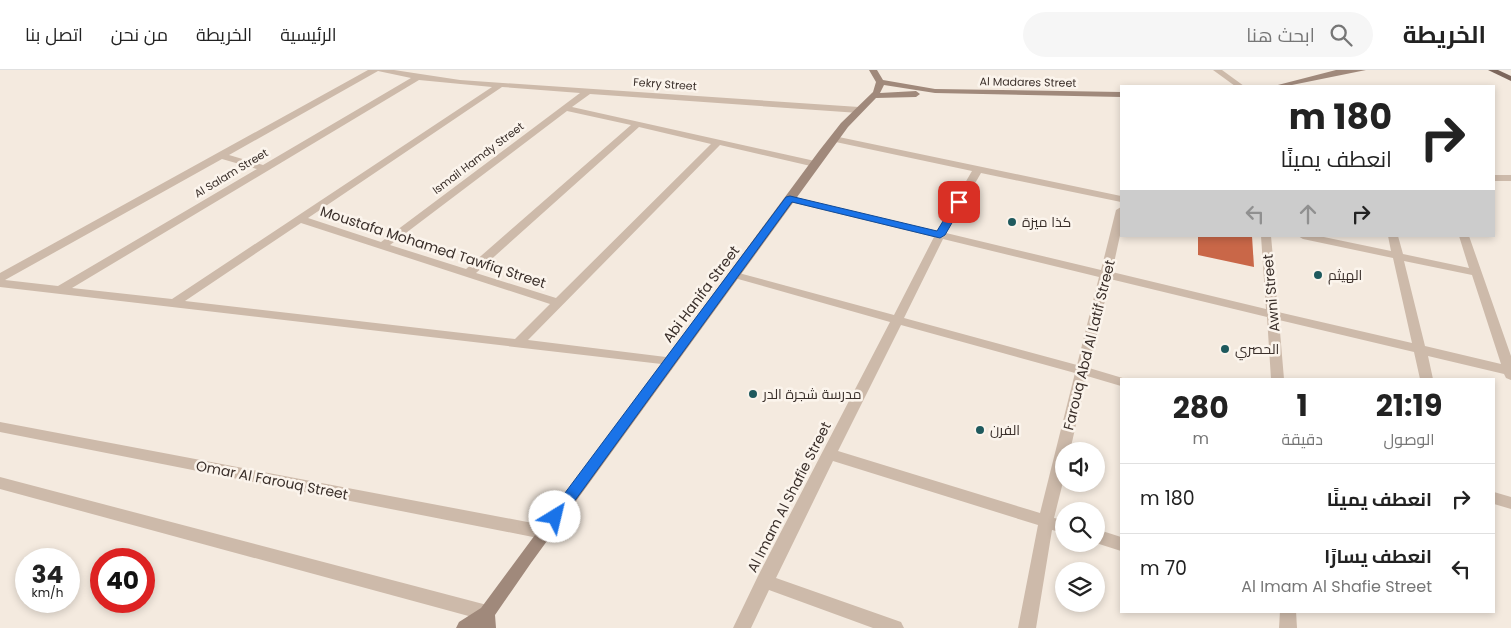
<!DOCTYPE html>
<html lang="ar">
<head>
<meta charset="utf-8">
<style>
	:root { --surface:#fff; --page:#f6f6f6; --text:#222; --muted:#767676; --line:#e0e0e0 }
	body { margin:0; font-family:Poppins,Cairo,sans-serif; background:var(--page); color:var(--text); direction:rtl; height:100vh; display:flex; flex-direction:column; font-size:19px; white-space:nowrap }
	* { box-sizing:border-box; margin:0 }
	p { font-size:16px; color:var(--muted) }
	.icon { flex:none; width:28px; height:28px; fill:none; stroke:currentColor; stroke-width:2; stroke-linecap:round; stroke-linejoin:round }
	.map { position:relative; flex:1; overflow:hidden; direction:ltr }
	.side { position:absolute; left:1120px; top:308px; width:375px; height:235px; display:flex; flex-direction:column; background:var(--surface); border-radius:0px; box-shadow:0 2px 8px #0003; direction:rtl }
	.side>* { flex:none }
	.banner { position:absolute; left:1120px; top:15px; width:375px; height:152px; border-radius:0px; box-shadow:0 2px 8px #0003; direction:rtl; background:#fff; color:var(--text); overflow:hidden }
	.tools { position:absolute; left:1055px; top:372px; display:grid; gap:10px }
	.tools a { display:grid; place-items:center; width:50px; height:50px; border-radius:50%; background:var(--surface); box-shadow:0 2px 8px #0003; font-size:25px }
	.speed { position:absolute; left:15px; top:478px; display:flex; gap:10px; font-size:25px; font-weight:700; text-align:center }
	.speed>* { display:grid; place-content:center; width:65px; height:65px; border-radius:50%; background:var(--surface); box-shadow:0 2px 8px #0003; line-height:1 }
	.speed small { font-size:12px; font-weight:400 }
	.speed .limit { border:8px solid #d22; background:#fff; color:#111 }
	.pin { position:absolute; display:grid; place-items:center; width:42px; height:42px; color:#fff; margin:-21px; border-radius:10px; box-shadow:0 2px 8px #0006 }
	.me { position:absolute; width:55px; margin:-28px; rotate:36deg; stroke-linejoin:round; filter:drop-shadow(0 0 4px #0008) }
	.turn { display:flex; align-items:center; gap:18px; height:105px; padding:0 20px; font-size:22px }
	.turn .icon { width:65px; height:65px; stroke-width:2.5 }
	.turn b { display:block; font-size:35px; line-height:42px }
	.lanes { display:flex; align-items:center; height:48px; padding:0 20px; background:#0003; justify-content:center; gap:25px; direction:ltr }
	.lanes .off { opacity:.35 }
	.eta { display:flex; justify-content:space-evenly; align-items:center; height:85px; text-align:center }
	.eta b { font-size:30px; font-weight:700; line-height:35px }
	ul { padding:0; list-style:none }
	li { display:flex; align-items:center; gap:15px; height:70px; padding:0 20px; border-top:1px solid var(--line) }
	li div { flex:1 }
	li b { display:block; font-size:19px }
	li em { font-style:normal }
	header { display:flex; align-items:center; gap:30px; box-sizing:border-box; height:70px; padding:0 25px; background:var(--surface); border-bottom:1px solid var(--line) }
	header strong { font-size:24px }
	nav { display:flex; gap:28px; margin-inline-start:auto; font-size:18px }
	.search { width:350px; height:45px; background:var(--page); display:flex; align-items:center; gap:12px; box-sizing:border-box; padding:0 18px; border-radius:28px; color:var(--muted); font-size:19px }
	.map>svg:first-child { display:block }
</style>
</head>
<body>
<header>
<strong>الخريطة</strong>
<div class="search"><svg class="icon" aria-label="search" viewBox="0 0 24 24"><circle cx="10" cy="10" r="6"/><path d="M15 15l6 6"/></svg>ابحث هنا</div>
<nav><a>الرئيسية</a><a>الخريطة</a><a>من نحن</a><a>اتصل بنا</a></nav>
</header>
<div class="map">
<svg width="1511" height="558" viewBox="0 0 1511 558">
	<rect width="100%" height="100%" fill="#f4eadf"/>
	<polygon fill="#c96748" points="1198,166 1252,166 1254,197 1198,185"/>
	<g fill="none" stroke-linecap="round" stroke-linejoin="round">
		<g fill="#cdbaaa" fill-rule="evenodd">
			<path d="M 368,0 L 394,0 L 460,10 L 859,37 L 863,40 L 859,43 L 590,24 L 572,37 L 815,91 L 820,94 L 815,97 L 720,75 L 528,270 L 674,288 L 676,291 L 670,295 L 0,217 L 0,203 ZM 378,1 L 411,8 L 263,95 L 229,85 ZM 419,10 L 492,17 L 172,229 L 72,218 ZM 502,17 L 580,23 L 381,172 L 308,148 ZM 567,41 L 631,55 L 466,199 L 390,175 ZM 639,57 L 711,74 L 556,228 L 476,203 ZM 222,89 L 257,99 L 58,216 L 5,210 ZM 301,153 L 550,234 L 515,269 L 185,231 Z"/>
			<polygon points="1213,0 1222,0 1244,16 1235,16"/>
			<path d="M 834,66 L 1121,126 L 1121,132 L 981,103 L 946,163 L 1101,200 L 1116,140 L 1121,137 L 1121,161 L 1112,202 L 1266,239 L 1261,166 L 1271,166 L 1278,242 L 1412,273 L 1393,188 L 1303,169 L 1298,166 L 1319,166 L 1391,181 L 1388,166 L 1398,166 L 1403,184 L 1469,198 L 1459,166 L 1469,166 L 1511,286 L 1511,310 L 1506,308 L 1504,304 L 1428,286 L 1433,309 L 1420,309 L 1414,282 L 1279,250 L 1284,309 L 1271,309 L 1267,247 L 1110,209 L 1089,298 L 1126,309 L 1121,309 L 1121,316 L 1087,306 L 1070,381 L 1064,381 L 1064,408 L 1054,448 L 1064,450 L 1064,463 L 1052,460 L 1036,558 L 1018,558 L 1038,455 L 833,391 L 776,508 L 901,552 L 904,558 L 873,558 L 769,520 L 751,558 L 733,558 L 758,506 L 890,252 L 731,207 L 729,205 L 735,202 L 894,245 L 934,167 L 786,131 L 785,129 L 790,126 L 937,161 L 972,101 L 831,71 L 831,67 ZM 943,169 L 1099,207 L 1077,295 L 904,248 ZM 1404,191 L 1472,205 L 1501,294 L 1425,276 ZM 901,255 L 1075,303 L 1040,443 L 838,381 Z"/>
			<rect x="1494" y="105" width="17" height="6"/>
			<polygon points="0,352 543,455 548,457 551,462 548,467 543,469 0,362"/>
			<polygon points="0,407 487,535 493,538 495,543 493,548 487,551 0,419"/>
			<polygon points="1494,422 1511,427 1511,439 1494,434"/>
			<polygon points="1096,459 1121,467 1121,481 1096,473"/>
			<polygon points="1280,541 1296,541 1297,558 1279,558"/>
		</g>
		<g fill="#a0897b" fill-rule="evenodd">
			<polygon points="869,0 877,0 883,10 935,19 1121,22 1121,27 935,23 884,15 880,23 916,21 920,24 916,27 876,28 848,57 531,493 495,545 496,558 456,558 459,552 481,538 819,81 841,53 873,22 876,12"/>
			<polygon points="1336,0 1366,0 1287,16 1274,16"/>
		</g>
		<polygon fill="#7c665b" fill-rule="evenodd" points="1488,0 1498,0 1511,6 1511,11"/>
	</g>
	<polygon fill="#1a73e8" stroke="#114b97" points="790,126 937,161 956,130 964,132 945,165 940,168 792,132 560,451 550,451 548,447 550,443 786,127"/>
	<g fill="#1e595d" stroke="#fbf4ec" stroke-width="2">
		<circle cx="1012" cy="152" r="5"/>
		<circle cx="1318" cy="205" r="5"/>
		<circle cx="1225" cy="279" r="5"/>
		<circle cx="753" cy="324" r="5"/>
		<circle cx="980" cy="360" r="5"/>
	</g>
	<g text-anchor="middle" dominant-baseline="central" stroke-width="5" stroke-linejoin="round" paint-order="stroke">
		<g font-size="11" fill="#3a2f2a" stroke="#fbf4ec">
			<text transform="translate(1028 12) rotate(1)">Al Madares Street</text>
			<text transform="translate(665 14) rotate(4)">Fekry Street</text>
			<text transform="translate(478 88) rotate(-37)">Ismail Hamdy Street</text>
			<text transform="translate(231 103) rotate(-31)">Al Salam Street</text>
		</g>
		<g font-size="14" fill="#3a2f2a" stroke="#fbf4ec" text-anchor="start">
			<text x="1022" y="152">كذا ميزة</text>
			<text x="1328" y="205">الهيثم</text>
			<text x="1235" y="279">الحصري</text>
			<text x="763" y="324">مدرسة شجرة الدر</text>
			<text x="990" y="360">الفرن</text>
		</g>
		<g font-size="14" fill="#3a2f2a" stroke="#fbf4ec">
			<text transform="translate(433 177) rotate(18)">Moustafa Mohamed Tawfiq Street</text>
			<text transform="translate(1271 223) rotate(-95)">Awni Street</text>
			<text transform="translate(701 224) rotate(-53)">Abi Hanifa Street</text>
			<text transform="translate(1089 275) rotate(-76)">Farouq Abd Al Latif Street</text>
			<text transform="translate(272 410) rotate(11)">Omar Al Farouq Street</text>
			<text transform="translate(789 427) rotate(-63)">Al Imam Al Shafie Street</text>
		</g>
	</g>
</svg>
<div class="tools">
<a><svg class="icon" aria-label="sound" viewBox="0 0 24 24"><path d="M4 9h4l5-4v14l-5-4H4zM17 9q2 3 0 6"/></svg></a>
<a><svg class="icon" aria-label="search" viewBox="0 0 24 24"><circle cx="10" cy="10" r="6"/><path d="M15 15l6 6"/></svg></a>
<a><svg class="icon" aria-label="layers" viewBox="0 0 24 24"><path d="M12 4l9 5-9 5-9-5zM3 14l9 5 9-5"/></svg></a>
</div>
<div class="speed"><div>34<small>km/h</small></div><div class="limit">40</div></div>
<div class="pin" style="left:959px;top:132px;background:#d93025"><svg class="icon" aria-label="arrive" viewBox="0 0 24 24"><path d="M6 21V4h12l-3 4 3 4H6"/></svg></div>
<svg class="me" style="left:555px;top:447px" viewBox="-20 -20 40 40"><circle r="19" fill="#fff"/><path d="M0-13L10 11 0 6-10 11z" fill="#1a73e8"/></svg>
<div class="banner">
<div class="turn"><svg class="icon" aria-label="right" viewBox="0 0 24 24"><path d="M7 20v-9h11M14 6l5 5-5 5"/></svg><div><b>180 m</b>انعطف يمينًا</div></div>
<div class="lanes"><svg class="icon off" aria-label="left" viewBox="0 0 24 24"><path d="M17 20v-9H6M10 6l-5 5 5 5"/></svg><svg class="icon off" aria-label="ahead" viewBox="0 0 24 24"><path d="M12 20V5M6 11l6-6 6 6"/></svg><svg class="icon" aria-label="right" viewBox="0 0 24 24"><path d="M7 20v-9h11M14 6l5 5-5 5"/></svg></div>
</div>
<section class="side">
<div class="eta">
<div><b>21:19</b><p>الوصول</p></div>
<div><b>1</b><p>دقيقة</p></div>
<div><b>280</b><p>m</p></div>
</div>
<ul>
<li><svg class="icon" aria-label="right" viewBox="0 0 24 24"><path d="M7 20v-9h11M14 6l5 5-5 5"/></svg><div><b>انعطف يمينًا</b></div><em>180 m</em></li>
<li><svg class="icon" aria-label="left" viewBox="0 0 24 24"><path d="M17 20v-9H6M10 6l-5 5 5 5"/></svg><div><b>انعطف يسارًا</b><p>Al Imam Al Shafie Street</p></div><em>70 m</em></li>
</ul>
</section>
</div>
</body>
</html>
